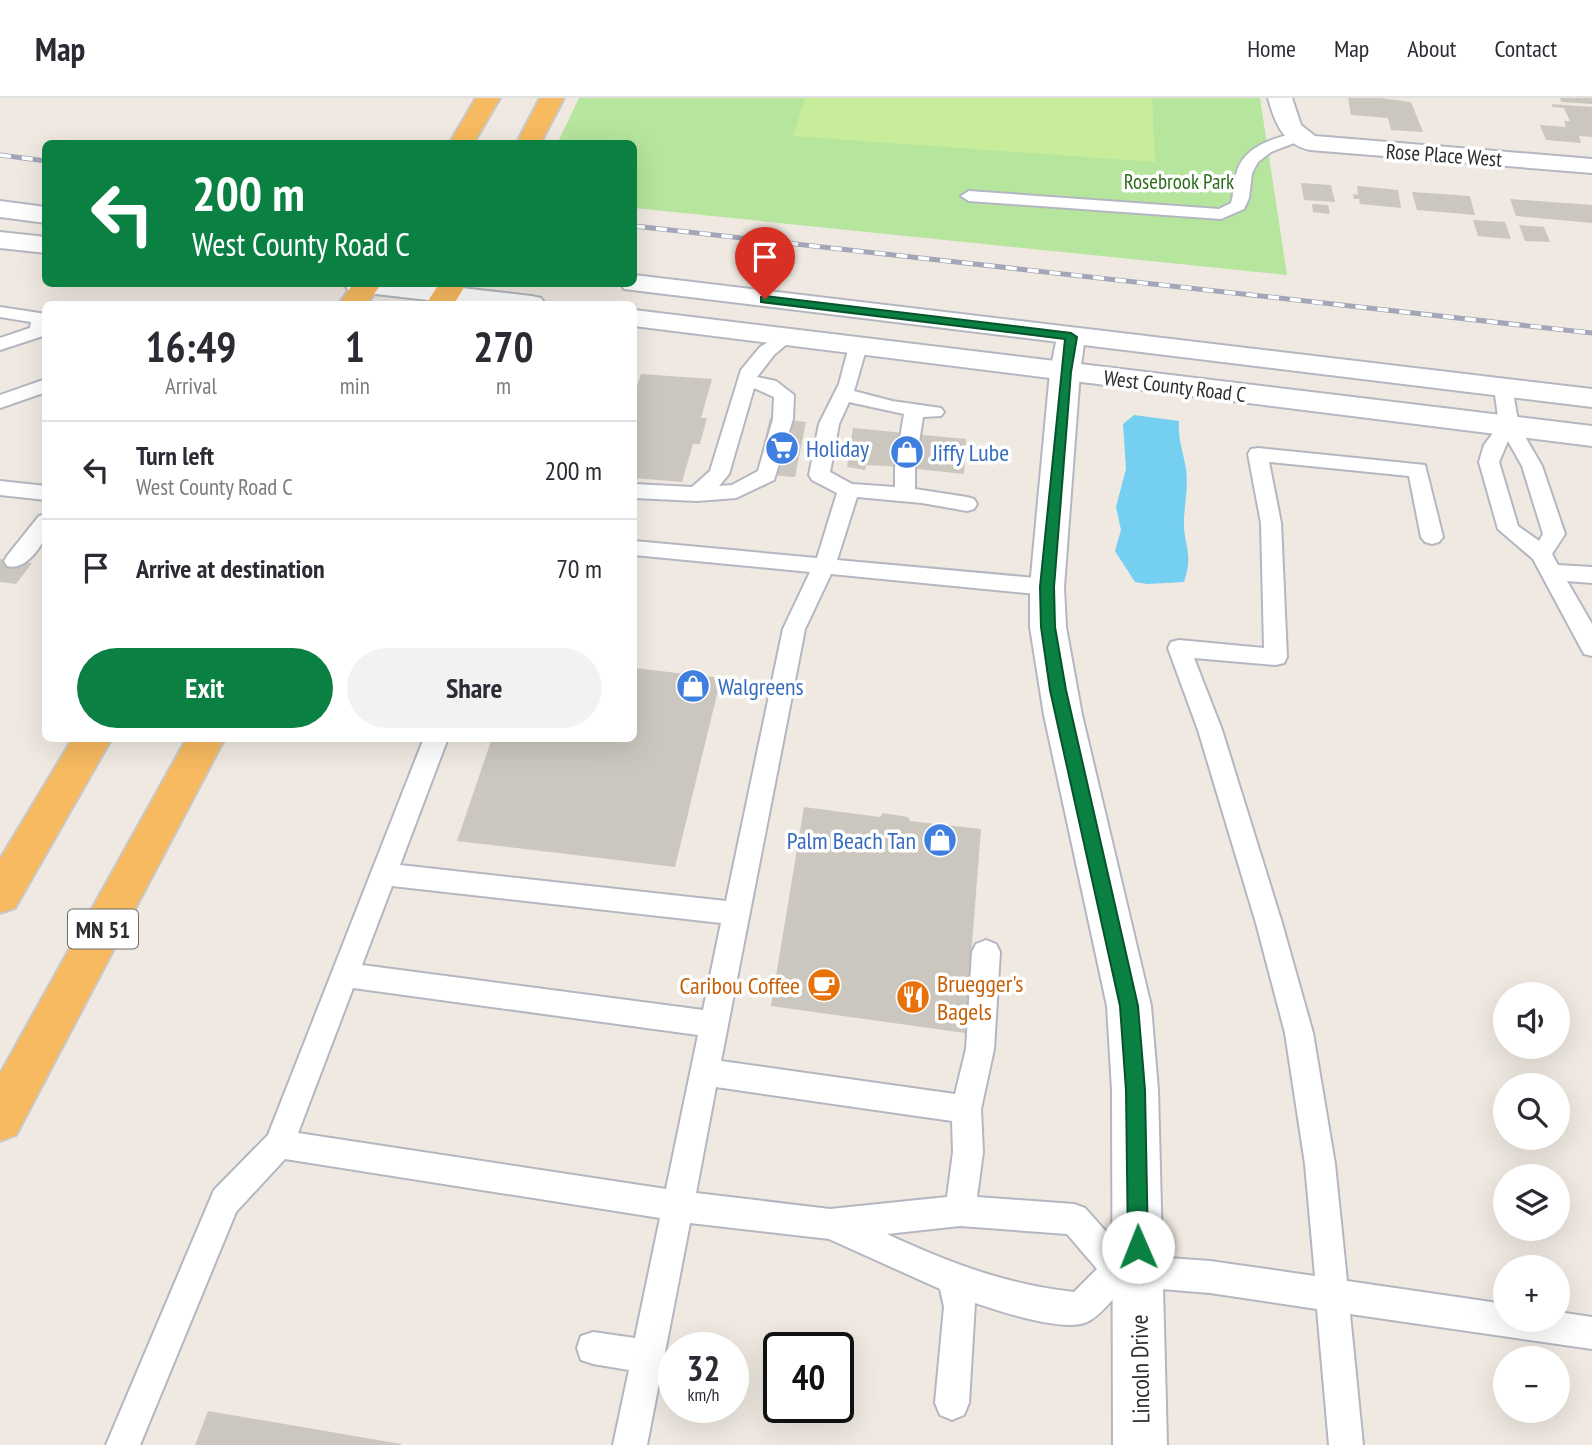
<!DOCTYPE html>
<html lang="en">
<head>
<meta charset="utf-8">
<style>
	:root { --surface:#fff; --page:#f2f2f3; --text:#2b2b33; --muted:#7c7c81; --line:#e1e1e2; --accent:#0b8043 }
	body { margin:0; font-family:"PT Sans Narrow",sans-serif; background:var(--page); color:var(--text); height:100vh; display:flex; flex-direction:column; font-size:26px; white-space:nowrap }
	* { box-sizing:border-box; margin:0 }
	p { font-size:23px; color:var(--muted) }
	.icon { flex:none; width:38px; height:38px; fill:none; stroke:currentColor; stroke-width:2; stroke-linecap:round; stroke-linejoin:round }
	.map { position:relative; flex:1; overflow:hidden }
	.side { position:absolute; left:42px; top:203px; width:595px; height:441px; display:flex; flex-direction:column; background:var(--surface); border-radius:10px; box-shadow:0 7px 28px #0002 }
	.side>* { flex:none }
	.guide { position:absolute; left:42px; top:42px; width:595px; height:147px; border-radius:10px; box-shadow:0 7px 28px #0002; background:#0b8043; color:#fff; overflow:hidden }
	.tools { position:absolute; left:1493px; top:884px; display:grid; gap:14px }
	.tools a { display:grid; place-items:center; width:77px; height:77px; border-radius:50%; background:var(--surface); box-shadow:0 7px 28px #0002; font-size:35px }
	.speed { position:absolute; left:658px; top:1234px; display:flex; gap:14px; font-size:35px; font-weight:700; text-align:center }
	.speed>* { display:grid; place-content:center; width:91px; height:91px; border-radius:50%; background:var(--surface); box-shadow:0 7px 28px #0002; line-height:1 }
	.speed small { font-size:18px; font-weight:400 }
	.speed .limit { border:4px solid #111; border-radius:10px; background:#fff; color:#111 }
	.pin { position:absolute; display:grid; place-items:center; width:60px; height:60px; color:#fff; margin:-72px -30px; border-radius:50% 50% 50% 0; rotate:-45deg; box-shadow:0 0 7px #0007 }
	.pin .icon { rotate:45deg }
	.me { position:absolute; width:77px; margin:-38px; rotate:359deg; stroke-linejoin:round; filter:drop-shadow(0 0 5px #0008) }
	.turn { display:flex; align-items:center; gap:24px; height:147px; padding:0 35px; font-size:32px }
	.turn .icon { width:91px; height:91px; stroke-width:2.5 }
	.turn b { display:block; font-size:49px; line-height:60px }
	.eta { display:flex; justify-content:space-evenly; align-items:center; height:119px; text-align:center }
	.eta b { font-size:42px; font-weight:700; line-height:49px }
	.action { display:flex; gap:14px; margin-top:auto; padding:14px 35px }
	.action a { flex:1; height:80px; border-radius:42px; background:var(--accent); color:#fff; font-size:28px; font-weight:700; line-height:80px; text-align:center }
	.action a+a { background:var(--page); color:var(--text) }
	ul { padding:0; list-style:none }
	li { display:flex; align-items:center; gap:21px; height:98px; padding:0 35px; border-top:2px solid var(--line) }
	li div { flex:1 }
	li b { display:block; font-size:26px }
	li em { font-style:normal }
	header { display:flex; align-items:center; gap:42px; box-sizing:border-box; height:98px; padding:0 35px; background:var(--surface); border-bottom:2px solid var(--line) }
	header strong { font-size:33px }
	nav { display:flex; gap:38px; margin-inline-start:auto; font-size:24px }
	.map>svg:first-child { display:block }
</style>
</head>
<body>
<header>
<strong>Map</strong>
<nav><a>Home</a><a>Map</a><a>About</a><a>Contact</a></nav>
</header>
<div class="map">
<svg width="1592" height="1347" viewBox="0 0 1592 1347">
	<rect width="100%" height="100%" fill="#efe9e1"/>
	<polygon fill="#b6e59e" points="579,0 1260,0 1287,177 634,110 634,46 557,46"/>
	<polygon fill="#c9ec9a" points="805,0 1152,0 1155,64 793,38"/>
	<path fill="#75cff0" d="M 1134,317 L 1179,323 C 1178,344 1183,352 1186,371 C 1189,391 1183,411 1184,431 C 1187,454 1192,460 1184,484 L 1147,486 L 1135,484 L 1115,453 L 1121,432 L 1116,409 L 1126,371 L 1123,326 Z"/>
	<g fill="#cbc7bf">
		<polygon points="1348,0 1380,0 1411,4 1423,34 1391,32 1388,20 1351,17"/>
		<polygon points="1560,0 1592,0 1592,6 1561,4"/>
		<polygon points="1551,6 1592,9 1592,39 1579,38 1581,45 1546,42 1540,27 1566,29 1564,23 1570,23 1564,10 1553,9"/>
		<polygon points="1301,85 1331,87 1335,104 1304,102"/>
		<polygon points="1357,88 1398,92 1401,110 1360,106 1359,101 1354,101 1353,96 1358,97"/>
		<polygon points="1412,94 1470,98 1475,117 1417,112"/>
		<polygon points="1510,101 1592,107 1592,125 1516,118"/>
		<polygon points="1312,106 1328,107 1330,116 1313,114"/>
		<polygon points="1473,122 1505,124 1511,141 1478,138"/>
		<polygon points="1519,127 1544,129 1550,144 1525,143"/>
		<polygon points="641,276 712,281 701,320 707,320 700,346 693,346 682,384 634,380 634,297"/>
		<polygon points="770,320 806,324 795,379 756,376"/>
		<polygon points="853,330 966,341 964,376 888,368 866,367 865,372 847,369"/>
		<polygon points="0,461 32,465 16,486 0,484"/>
		<polygon points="634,570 721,580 675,769 457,743 492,640 634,640"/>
		<polygon points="804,709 880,719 883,715 908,719 910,723 981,731 965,935 771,908"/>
		<polygon points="208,1313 401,1346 401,1347 195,1347"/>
	</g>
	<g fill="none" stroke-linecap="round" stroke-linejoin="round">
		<g stroke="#b4b7c1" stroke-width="4">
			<g id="service">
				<path d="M 1297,34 L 1302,36 L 1305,39 L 1302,42 L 1271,54 L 1258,64 L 1252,75 L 1249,100 L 1244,111 L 1221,121 L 969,103 L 961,98 L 969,93 L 1219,111 L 1231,105 C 1234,96 1233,86 1236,77 C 1242,49 1272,41 1297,34 Z"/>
				<polygon points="0,209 46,216 46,237 0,252 0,240 30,230 31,224 0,219"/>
				<path d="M 786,234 L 795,239 L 774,257 L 757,279 L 776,283 L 794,297 L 793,321 L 774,382 L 736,400 L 697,403 L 634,400 L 634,386 L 692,389 L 710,373 L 741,272 L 760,249 ZM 754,290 L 774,299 L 773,321 L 758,373 L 732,387 L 719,388 L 729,376 Z"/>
				<path d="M 858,242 L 867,248 L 854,293 L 892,303 L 941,310 L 944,314 L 941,318 L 923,319 L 915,370 L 915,391 L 967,399 L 974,401 L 977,406 L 974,411 L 967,413 L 922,405 L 857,399 L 837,462 L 1047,481 L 1055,484 L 1058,489 L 1055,494 L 1047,497 L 831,476 L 805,531 L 721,963 L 955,996 L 966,951 L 972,854 L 976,846 L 986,842 L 996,846 L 1000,854 L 994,951 L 981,1011 L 983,1054 L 977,1099 L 1074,1106 L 1085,1110 L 1127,1157 L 1210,1163 L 1315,1178 L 1305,1066 L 1285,935 L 1256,825 L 1198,632 L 1168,550 L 1171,544 L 1179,542 L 1264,550 L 1261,425 L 1248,356 L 1251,351 L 1258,350 L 1425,367 L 1443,439 L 1439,444 L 1432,446 L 1425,444 L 1421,439 L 1409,378 L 1269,364 L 1281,425 L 1287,559 L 1284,565 L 1276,567 L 1194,560 L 1222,632 L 1282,825 L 1313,935 L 1335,1066 L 1347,1183 L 1505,1206 L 1505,1222 L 1558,1222 L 1558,1214 L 1592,1219 L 1592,1251 L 1350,1216 L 1363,1347 L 1329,1347 L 1317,1211 L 1210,1195 L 1125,1188 C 1114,1199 1102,1216 1089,1223 C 1067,1236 999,1213 975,1205 L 969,1305 L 964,1317 L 952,1322 L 940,1317 L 935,1305 L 944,1209 L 940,1191 L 829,1141 L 690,1125 L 647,1347 L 613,1347 L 629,1272 L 593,1266 L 581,1262 L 577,1250 L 581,1238 L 593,1234 L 635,1240 L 660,1120 L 285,1061 L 236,1114 L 140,1347 L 106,1347 L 214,1092 L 268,1037 L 424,640 L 448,640 L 400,767 L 726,803 L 783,531 L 810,474 L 634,457 L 634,443 L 817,460 L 837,395 L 812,382 L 809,377 L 819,326 L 839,286 L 849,248 ZM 849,304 L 904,316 L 895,370 L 895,389 L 852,386 L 830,374 L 839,326 ZM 392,788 L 721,825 L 703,912 L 362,867 ZM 353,890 L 698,937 L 666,1091 L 298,1035 ZM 716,989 L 952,1023 L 953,1054 L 947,1099 L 830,1111 L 696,1095 ZM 960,1128 L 1067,1136 L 1097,1171 L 1074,1194 C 1007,1187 947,1164 887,1136 Z"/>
				<polygon points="46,281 46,294 0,310 0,297"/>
				<path d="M 1503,283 L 1512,289 L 1519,328 L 1542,368 L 1565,436 L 1552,456 L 1558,467 L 1592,469 L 1592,485 L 1567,483 L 1592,526 L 1592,558 L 1584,556 L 1533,461 L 1498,431 L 1479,364 L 1484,347 L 1499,327 L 1494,289 ZM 1508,343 L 1522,368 L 1543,436 L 1539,443 L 1518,428 L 1499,364 Z"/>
				<polygon points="0,383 46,388 46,402 0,397"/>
				<path d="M 46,416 C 46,423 47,433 45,439 C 39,453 23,473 7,468 L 4,463 L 7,458 L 39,418 Z"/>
			</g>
		</g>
		<g stroke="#b4b7c1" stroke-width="4">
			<path id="minor" d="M 1268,0 L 1292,0 L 1301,27 L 1315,38 L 1592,61 L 1592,75 L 1310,52 C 1283,46 1275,25 1268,0 Z"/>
		</g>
		<g stroke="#b4b7c1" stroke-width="4">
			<polygon id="tertiary" points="1071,230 1081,233 1085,239 1080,274 1064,489 1066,529 1082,617 1151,908 1158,992 1167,1347 1113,1347 1112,992 1107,908 1044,617 1030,529 1030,489 1050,274 1057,239 1061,233"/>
		</g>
		<g stroke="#b4b7c1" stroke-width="4">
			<g id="secondary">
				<polygon points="0,103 46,109 46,125 0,119"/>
				<polygon points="0,134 46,139 46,155 0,150"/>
				<polygon points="634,177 1592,291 1592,309 624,191 621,186 634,186"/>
				<polygon points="345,186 426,186 531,198 541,200 545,206 463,206 358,194 348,192"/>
				<polygon points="634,212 1592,328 1592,348 634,228"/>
			</g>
		</g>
		<g stroke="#c9c9c9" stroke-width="4">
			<g id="trunk">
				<polygon points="476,0 500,0 473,46 449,46"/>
				<polygon points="540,0 564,0 540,46 516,46"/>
				<polygon points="353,186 381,186 367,206 339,206"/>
				<polygon points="439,186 466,186 454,206 426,206"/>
				<polygon points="73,640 112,640 15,810 0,815 0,761"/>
				<polygon points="187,640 225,640 16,1037 0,1043 0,976"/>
			</g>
		</g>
		<use href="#service" fill="#fff" fill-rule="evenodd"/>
		<use href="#minor" fill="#fff" fill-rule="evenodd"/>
		<use href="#tertiary" fill="#fff" fill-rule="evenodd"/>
		<use href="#secondary" fill="#fff" fill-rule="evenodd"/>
		<use href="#trunk" fill="#f8ba60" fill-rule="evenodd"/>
		<g stroke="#a3a6b8" stroke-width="5">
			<g id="rail">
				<polyline points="0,57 46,63"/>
				<polyline points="634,128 1592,235"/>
			</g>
		</g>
		<use href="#rail" stroke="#fff" stroke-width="3.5" stroke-dasharray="11" stroke-linecap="butt"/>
	</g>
	<polygon fill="#0b8043" stroke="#07532c" stroke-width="2" points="765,198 1071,235 1077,239 1071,274 1054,489 1055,529 1066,592 1138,908 1145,992 1148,1149 1145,1156 1138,1159 1131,1156 1128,1149 1126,992 1120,908 1050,592 1041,529 1040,489 1065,241 761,204 761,199"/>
	<defs>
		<g id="supermarket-disc" transform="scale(1.75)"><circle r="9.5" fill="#3f7fe0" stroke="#fff"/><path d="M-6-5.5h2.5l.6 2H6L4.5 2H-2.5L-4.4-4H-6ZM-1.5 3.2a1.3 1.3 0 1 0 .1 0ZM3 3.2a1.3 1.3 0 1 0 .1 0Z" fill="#fff"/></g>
		<g id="shop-disc" transform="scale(1.75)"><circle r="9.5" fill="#3f7fe0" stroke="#fff"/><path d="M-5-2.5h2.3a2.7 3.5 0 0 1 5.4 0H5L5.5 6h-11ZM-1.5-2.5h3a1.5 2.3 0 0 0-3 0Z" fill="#fff"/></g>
		<g id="cafe-disc" transform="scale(1.75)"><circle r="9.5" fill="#e8710a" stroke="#fff"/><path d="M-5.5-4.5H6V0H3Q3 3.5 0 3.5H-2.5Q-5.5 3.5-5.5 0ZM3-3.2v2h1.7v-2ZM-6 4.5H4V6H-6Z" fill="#fff"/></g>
		<g id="restaurant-disc" transform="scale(1.75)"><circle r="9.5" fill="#e8710a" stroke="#fff"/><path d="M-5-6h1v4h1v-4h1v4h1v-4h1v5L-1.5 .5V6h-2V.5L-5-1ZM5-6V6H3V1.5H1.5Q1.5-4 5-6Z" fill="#fff"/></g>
	</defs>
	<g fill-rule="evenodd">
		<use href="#supermarket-disc" x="782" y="350"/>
		<use href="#shop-disc" x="907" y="354"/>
		<use href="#shop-disc" x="693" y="588"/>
		<use href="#shop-disc" x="940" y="742"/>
		<use href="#cafe-disc" x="824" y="887"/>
		<use href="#restaurant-disc" x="913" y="899"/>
	</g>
	<g text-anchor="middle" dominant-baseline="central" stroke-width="7" stroke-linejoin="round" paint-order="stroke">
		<g font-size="21" fill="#2e2e2e" stroke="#fff">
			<text transform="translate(1444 57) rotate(4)">Rose Place West</text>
			<text transform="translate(1175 288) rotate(7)">West County Road C</text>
		</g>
		<g font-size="21" fill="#2c6e1b" stroke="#fff">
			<text x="1179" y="83">Rosebrook Park</text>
		</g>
		<rect fill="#fff" stroke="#6d6d6d" stroke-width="2" x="68" y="811.5" width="70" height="39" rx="5"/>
		<g font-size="23" font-weight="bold" fill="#2e2e2e">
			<text x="103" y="831">MN 51</text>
		</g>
		<g font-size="24" fill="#366cbe" stroke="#fff" text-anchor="start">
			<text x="806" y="350">Holiday</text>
			<text x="932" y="354">Jiffy Lube</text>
			<text x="718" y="588">Walgreens</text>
			<text x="916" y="742" text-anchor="end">Palm Beach Tan</text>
		</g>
		<g font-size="24" fill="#c56008" stroke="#fff" text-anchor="start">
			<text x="937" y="885">Bruegger's<tspan x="937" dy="28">Bagels</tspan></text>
			<text x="800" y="887" text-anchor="end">Caribou Coffee</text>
		</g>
		<g font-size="24" fill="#2e2e2e" stroke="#fff">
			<text transform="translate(1140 1271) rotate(-91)">Lincoln Drive</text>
		</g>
	</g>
</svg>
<div class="tools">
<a><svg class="icon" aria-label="sound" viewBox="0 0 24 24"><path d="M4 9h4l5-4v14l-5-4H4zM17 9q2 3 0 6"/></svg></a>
<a><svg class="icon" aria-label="search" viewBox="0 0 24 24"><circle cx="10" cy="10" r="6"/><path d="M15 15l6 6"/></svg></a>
<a><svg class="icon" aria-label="layers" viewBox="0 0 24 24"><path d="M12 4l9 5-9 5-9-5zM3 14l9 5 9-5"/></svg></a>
<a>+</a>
<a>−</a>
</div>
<div class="speed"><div>32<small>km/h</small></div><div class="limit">40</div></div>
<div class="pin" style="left:765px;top:201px;background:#d93025"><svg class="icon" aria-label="arrive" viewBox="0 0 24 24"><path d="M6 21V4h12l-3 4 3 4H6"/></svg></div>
<svg class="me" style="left:1138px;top:1149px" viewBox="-20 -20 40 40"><circle r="19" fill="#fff"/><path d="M0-13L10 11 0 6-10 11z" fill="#0b8043"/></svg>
<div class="guide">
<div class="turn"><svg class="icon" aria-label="left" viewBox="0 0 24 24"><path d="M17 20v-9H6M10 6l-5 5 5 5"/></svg><div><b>200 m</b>West County Road C</div></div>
</div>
<section class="side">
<div class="eta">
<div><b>16:49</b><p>Arrival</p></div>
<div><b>1</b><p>min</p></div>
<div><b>270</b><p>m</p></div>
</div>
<ul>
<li><svg class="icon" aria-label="left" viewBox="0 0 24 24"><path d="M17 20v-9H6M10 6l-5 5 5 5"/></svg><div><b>Turn left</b><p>West County Road C</p></div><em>200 m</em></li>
<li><svg class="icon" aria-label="arrive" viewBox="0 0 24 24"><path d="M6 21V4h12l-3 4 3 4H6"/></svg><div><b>Arrive at destination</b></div><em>70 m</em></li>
</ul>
<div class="action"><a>Exit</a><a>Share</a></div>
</section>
</div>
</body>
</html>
